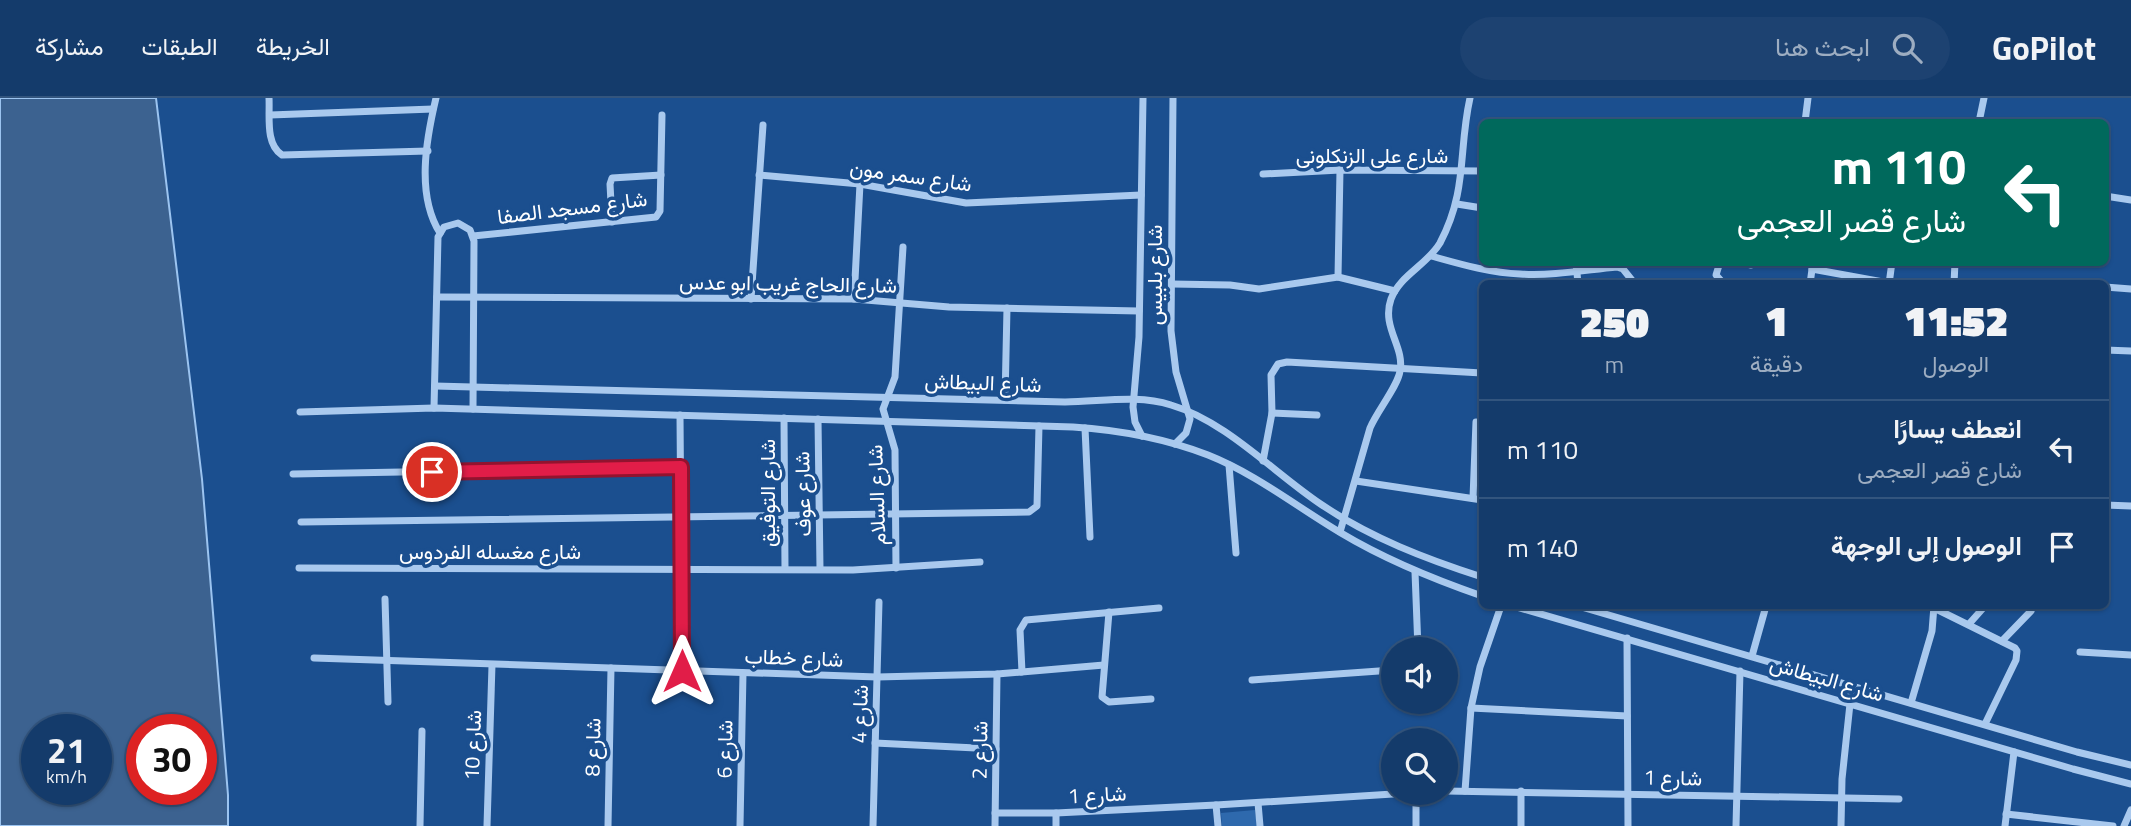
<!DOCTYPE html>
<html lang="ar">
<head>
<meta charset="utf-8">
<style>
	:root { --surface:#143b6b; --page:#1d4271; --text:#f1f3f6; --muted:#9dadc1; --line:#33557e }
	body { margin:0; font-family:"Titillium Web",Vazirmatn,sans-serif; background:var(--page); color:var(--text); direction:rtl; height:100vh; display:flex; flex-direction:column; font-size:26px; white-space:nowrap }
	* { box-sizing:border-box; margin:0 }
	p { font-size:23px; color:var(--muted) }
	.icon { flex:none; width:38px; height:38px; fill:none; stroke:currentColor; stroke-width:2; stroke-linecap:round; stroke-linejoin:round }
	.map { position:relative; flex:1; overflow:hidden; direction:ltr }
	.details { position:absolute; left:1479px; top:182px; width:630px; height:329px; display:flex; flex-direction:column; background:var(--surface); border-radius:10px; box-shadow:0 2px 5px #0004,0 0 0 2px var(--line); direction:rtl }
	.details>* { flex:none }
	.top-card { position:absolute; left:1479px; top:21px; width:630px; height:147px; border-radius:10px; box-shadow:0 2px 5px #0004,0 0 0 2px var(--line); direction:rtl; background:#00695c; color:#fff; overflow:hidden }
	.tools { position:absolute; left:1381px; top:539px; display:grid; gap:14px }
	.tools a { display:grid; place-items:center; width:77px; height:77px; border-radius:50%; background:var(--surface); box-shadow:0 2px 5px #0004,0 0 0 2px var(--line); font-size:35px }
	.speed { position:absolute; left:21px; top:616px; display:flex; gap:14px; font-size:35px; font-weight:700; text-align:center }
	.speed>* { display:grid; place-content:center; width:91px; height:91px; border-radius:50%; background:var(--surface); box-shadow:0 2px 5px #0004,0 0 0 2px var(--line); line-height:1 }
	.speed small { font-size:18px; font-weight:400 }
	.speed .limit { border:10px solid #d22; background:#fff; color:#111 }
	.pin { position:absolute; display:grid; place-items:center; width:60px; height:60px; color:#fff; margin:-30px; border:4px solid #fff; border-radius:50%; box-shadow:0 2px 7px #0007 }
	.me { position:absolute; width:77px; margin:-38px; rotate:0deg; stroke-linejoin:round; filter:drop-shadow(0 0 5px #0008) }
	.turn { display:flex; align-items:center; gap:24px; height:147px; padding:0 28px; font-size:32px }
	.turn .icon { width:91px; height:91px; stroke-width:2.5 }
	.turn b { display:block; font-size:49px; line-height:60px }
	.eta { display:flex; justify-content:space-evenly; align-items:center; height:119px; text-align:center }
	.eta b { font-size:42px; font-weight:800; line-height:49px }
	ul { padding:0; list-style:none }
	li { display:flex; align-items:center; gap:21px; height:98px; padding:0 28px; border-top:2px solid var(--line) }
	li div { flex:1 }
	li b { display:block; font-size:26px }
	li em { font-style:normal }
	header { display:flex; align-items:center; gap:42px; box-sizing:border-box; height:98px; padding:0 35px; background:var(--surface); border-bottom:2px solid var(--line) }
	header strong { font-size:33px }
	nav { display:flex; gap:38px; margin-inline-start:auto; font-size:24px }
	.search { width:490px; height:63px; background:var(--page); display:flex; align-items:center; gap:18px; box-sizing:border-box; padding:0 24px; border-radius:38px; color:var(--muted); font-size:26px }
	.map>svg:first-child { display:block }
</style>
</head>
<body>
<header>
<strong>GoPilot</strong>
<div class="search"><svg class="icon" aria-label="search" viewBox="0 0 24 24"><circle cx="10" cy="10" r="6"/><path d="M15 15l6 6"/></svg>ابحث هنا</div>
<nav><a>الخريطة</a><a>الطبقات</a><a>مشاركة</a></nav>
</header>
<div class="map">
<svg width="2131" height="728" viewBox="0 0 2131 728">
	<rect width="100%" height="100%" fill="#1b4f8f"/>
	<polygon fill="#2e69ad" points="1255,712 1257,728 1222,728 1221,715"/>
	<path fill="#3c6290" stroke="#9cc4f0" stroke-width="2" fill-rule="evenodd" d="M 0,0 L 156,0 L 202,381 L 228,697 L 228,728 L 0,728 ZM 37,632 L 96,632 L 96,691 L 37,691 ZM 142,632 L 201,632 L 201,691 L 142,691 Z"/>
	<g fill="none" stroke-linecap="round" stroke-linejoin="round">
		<g stroke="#a9c9ee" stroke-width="7">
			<path d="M 269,0 C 270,18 265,46 282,57 L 428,53"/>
			<path d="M 436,0 C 426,42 416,97 440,135"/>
			<polyline points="1173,0 1171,233 1176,274 1190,321 1186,335 1175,346"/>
			<polyline points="270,17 433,11"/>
			<polyline points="1805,24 1808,0"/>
			<polyline points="1979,24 1984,0"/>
			<polyline points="1263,76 1340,72 1482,73"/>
			<polyline points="759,77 860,86 966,105 1141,97"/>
			<polyline points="2105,98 2131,102"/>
			<polyline points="1457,106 1482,110"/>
			<polyline points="612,124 610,86 612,80 661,77"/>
			<polyline points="473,138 656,119 660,113 662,17"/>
			<path d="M 1431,158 C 1460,166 1490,175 1520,176 C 1553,178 1585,172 1617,169 L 1623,171 L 1635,186"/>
			<polyline points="1576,164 1578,186"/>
			<polyline points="1720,164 1716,177 1724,186"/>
			<polyline points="1740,164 1751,167"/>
			<polyline points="1812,171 1894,186"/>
			<polyline points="1338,179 1340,72"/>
			<polyline points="2048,184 2064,186"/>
			<polyline points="1172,186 1230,187 1259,191 1338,179 1395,193"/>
			<polyline points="1810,186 1813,164"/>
			<polyline points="1889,186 1892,164"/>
			<polyline points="1954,186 1955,164"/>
			<polyline points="2105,189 2131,191"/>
			<polyline points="437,199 854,201 949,209 1139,213"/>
			<polyline points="751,201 763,27"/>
			<polyline points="854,201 860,86"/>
			<polyline points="2105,252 2131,253"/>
			<path d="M 435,288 L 1065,304 C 1100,304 1137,296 1171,307 C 1226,323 1275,376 1322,407 C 1371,440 1426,461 1482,479"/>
			<polyline points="1005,302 1007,210"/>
			<polyline points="434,310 438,139 444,129 458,125 470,132 474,143 473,311"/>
			<path d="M 300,314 L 434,310 L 1073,329 C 1119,332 1164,340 1208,357 C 1256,376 1297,409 1341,435 C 1386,462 1433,481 1482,498"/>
			<polyline points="1272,315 1317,317"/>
			<polyline points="680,317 682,573"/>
			<polyline points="784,320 785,470"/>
			<polyline points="818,321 820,471"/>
			<polyline points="1085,330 1090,439"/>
			<polyline points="1142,338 1135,324 1133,309 1139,239 1143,0"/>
			<polyline points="1263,363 1272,315 1271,277 1278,266 1287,264 1482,275"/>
			<polyline points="1229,367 1236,455"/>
			<polyline points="293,376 681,369"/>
			<polyline points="1356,383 1482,402"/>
			<polyline points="1473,400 1476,324"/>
			<polyline points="2105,407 2131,408"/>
			<polyline points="301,424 1029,414 1037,408 1039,328"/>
			<path d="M 1340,434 L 1370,330 C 1377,313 1398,288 1400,273 C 1405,249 1381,229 1391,201 C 1400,177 1427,167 1440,145 C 1468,92 1458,53 1470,0"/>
			<polyline points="299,470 853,472 980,464"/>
			<polyline points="896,470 895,352 883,311 895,279 903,149"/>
			<polyline points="1415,474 1418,551"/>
			<polyline points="385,501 388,604"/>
			<polyline points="1513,508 2073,671 2131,686"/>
			<polyline points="1578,508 2077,654 2131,667"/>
			<polyline points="1930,508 2015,550 2017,553 2016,562 1985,626"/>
			<polyline points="1109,514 1102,599 1109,604 1151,601"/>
			<polyline points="1969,526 1985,508"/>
			<polyline points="1627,540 1628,728"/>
			<polyline points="2002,543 2031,513"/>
			<polyline points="2080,554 2131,557"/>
			<polyline points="1752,558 1766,508"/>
			<polyline points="314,560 877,579 997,576 1104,567"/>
			<polyline points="1022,574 1020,532 1026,522 1159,510"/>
			<polyline points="1252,582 1393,572"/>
			<polyline points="1911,605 1932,533 1934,508"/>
			<polyline points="1471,610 1627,618"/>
			<polyline points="875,645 996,651"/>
			<polyline points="1446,693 1899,701"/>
			<polyline points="1465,693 1471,610 1480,569 1501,508"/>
			<polyline points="1521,693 1521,728"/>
			<polyline points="1258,705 1260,728"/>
			<polyline points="1216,707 1218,728"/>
			<polyline points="995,715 1056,715 1216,707 1409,695"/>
			<polyline points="1056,715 1056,728"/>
			<polyline points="2006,716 2113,728"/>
			<polyline points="420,728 422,633"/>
			<polyline points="487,728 492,567"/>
			<polyline points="608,728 611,570"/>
			<polyline points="740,728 743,575"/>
			<polyline points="873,728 879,504"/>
			<polyline points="995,728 997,576"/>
			<polyline points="1416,728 1416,695"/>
			<polyline points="1736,728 1740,573"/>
			<polyline points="1841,728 1842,681 1852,587"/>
			<polyline points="2005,728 2014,654"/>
			<polyline points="2124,728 2131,712"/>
		</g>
	</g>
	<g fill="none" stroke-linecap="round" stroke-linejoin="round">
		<g stroke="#92132f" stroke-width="18">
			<polyline id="route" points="432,374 681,369 682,573"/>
		</g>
		<use href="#route" stroke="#e11d48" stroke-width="12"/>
	</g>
	<g text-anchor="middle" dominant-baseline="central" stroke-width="7" stroke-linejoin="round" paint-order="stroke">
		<g font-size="21" fill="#fff" stroke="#1b4f8f">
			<text x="1372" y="57">شارع على الزنكلونى</text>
			<text transform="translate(911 77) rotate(8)">شارع سمر مون</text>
			<text transform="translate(572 109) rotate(-7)">شارع مسجد الصفا</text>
			<text transform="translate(1154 177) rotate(-90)">شارع بلبيس</text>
			<text transform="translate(788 185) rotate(1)">شارع الحاج غريب ابو عدس</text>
			<text transform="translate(983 284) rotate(2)">شارع البيطاش</text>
			<text transform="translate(767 395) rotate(-90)">شارع التوفيق</text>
			<text transform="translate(802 396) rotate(-91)">شارع عوف</text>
			<text transform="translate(876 397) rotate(-92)">شارع السلام</text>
			<text x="490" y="453">شارع مغسله الفردوس</text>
			<text transform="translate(794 559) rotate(2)">شارع خطاب</text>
			<text transform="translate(1827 580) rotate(16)">شارع البيطاش</text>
			<text transform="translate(859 616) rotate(-88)">شارع 4</text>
			<text transform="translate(472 647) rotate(-88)">شارع 10</text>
			<text transform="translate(592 649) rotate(-89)">شارع 8</text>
			<text transform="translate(724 651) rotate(-89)">شارع 6</text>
			<text transform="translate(979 652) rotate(-89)">شارع 2</text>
			<text transform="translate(1673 679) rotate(1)">شارع 1</text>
			<text transform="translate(1097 696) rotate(-3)">شارع 1</text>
		</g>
	</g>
</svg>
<div class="tools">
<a><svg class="icon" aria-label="sound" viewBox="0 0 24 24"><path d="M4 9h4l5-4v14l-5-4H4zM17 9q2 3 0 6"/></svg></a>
<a><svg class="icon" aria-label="search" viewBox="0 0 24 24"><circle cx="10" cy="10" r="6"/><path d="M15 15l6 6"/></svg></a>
</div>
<div class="speed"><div>21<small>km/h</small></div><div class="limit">30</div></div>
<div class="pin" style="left:432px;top:374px;background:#d93025"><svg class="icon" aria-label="arrive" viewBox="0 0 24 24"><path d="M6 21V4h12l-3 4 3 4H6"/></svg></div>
<svg class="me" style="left:682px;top:573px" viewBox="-20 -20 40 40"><path d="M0-17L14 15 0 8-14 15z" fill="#e11d48" stroke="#fff" stroke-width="4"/></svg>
<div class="top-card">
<div class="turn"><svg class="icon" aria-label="left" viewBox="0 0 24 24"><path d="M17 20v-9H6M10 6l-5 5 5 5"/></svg><div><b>110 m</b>شارع قصر العجمى</div></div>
</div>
<section class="details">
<div class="eta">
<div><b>11:52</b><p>الوصول</p></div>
<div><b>1</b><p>دقيقة</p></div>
<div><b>250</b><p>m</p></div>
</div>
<ul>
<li><svg class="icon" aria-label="left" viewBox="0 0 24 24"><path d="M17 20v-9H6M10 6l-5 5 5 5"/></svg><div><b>انعطف يسارًا</b><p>شارع قصر العجمى</p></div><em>110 m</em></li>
<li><svg class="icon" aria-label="arrive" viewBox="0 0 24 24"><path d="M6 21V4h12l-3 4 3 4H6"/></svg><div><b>الوصول إلى الوجهة</b></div><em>140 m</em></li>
</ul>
</section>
</div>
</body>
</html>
